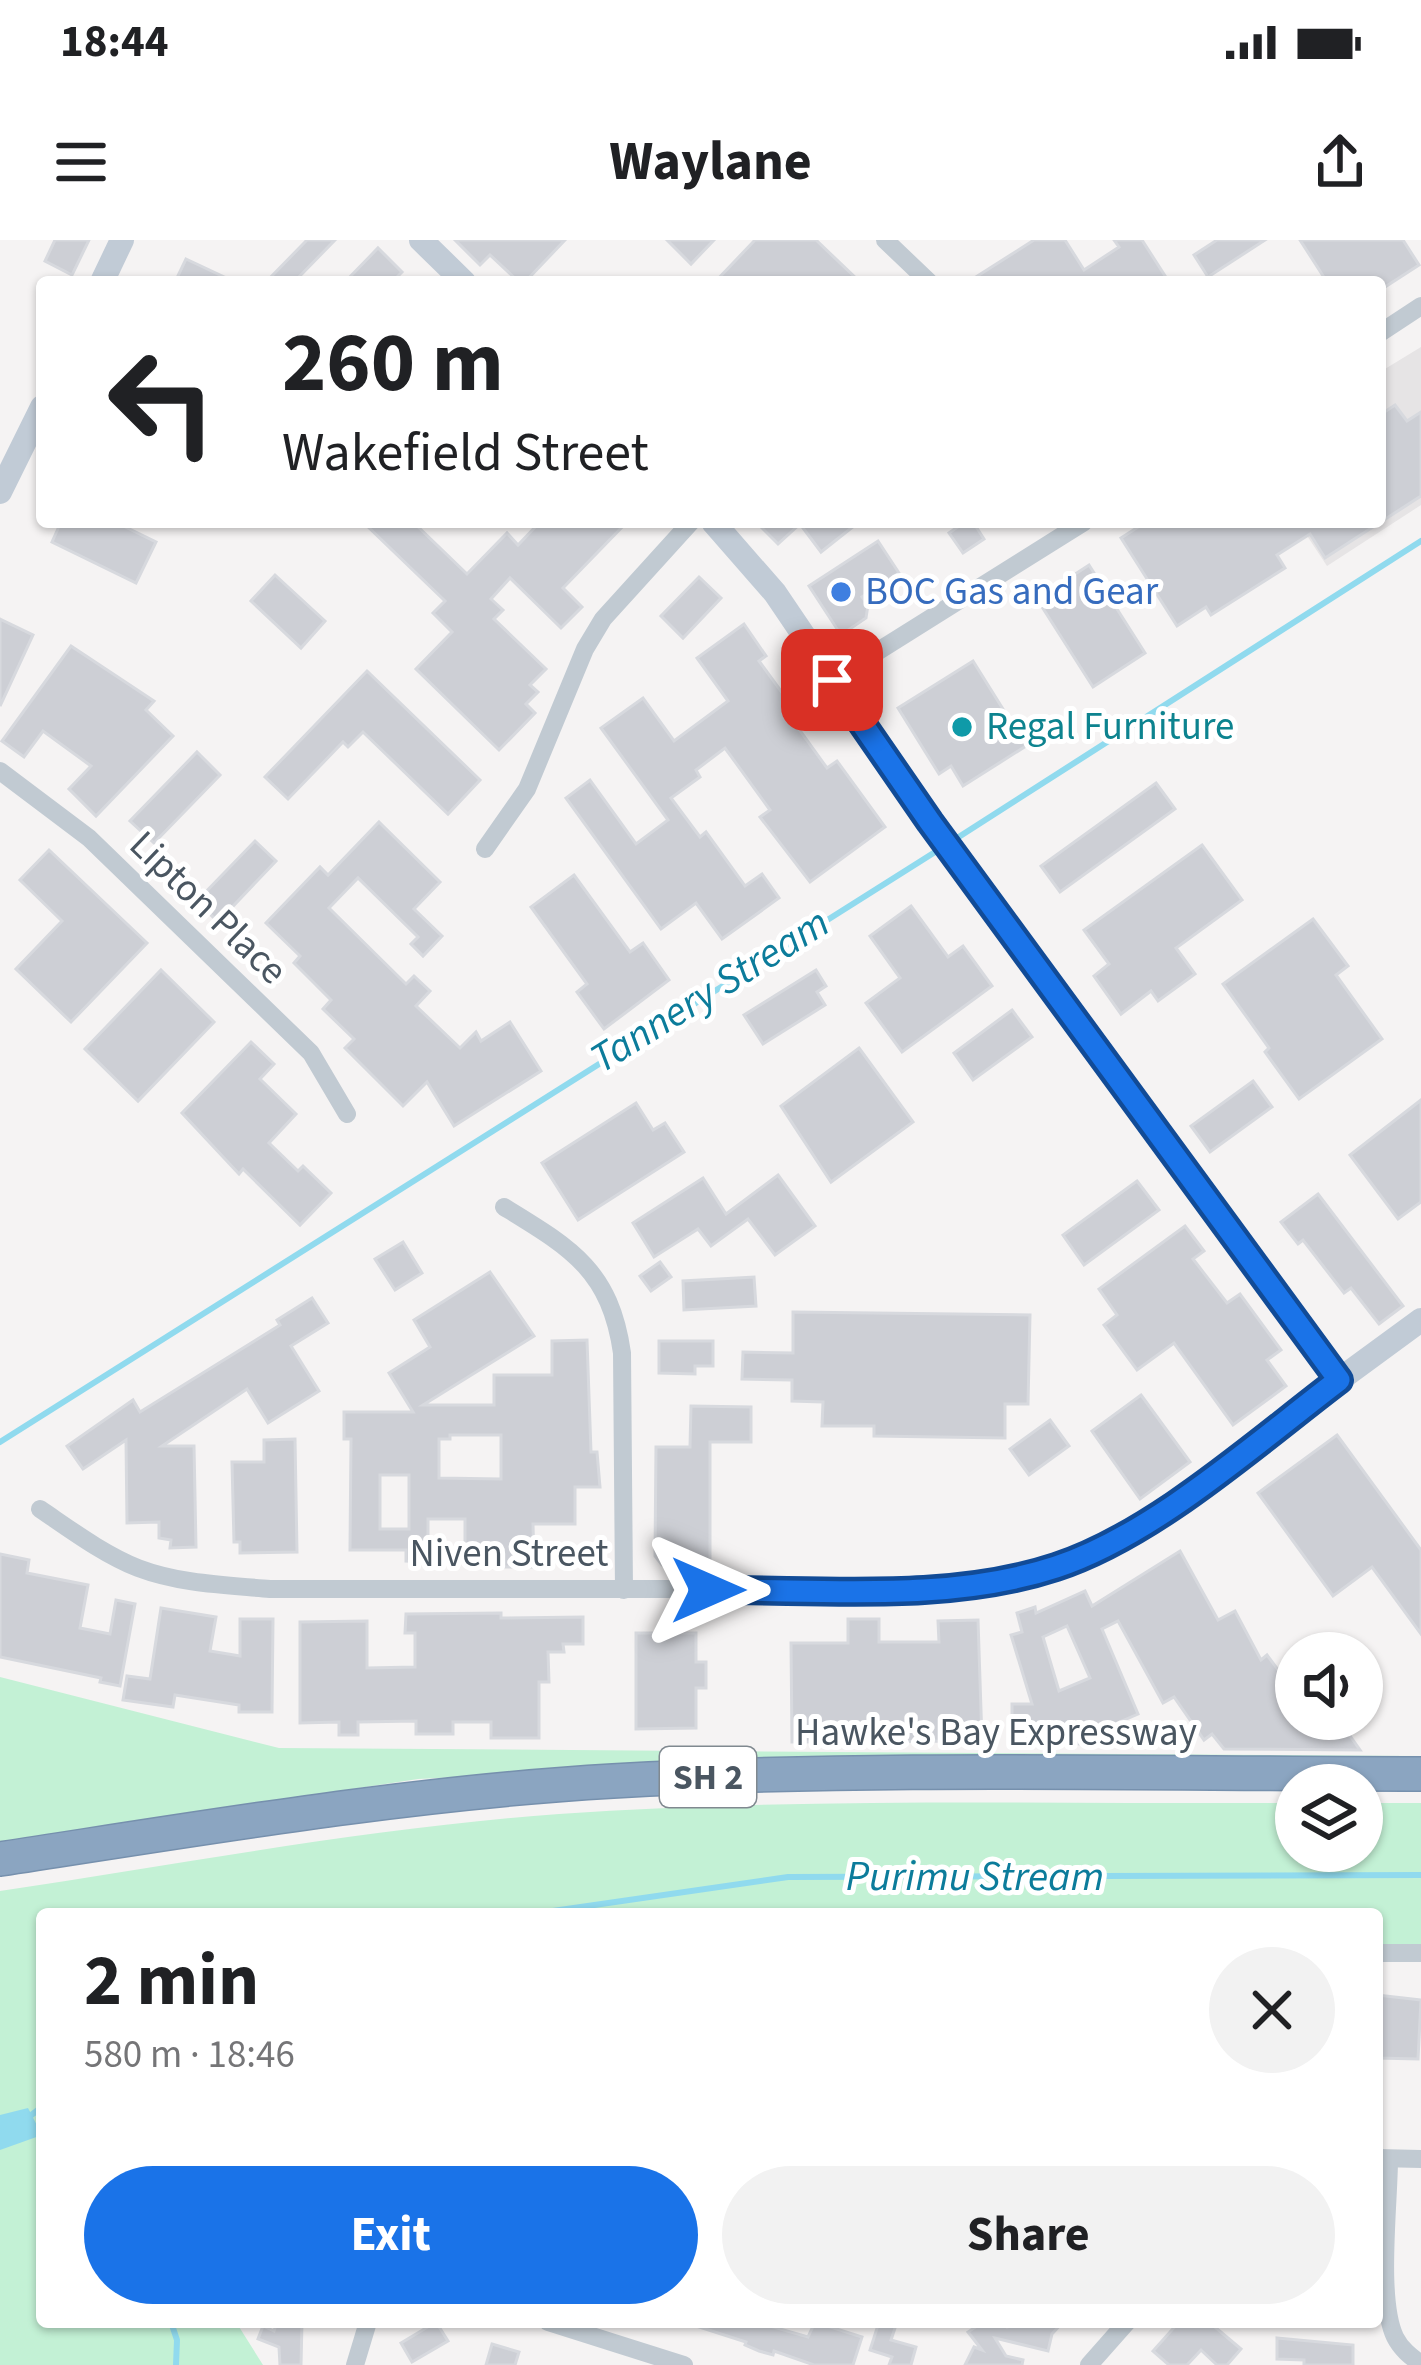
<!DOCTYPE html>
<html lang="en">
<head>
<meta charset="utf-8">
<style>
	:root { --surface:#fff; --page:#f2f2f2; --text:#202124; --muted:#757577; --accent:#1a73e8 }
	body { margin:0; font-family:"Source Sans 3",sans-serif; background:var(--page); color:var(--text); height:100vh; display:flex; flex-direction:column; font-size:45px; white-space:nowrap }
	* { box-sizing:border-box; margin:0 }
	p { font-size:39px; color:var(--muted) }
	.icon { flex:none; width:66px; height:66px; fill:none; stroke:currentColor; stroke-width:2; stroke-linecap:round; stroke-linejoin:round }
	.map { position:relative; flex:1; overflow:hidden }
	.side { position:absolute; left:36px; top:1668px; width:1347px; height:420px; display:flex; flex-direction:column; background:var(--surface); border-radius:12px; box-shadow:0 3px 9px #0004 }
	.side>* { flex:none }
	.hud { position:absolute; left:36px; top:36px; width:1350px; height:252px; border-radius:12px; box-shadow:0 3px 9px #0004; background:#fff; color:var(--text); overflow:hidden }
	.buttons { position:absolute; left:1275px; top:1392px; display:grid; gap:24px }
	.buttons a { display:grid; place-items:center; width:108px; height:108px; border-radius:50%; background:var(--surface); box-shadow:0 3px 9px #0004; font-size:60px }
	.pin { position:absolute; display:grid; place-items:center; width:102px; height:102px; color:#fff; margin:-51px; border-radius:24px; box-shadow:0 6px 18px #0006 }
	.me { position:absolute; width:132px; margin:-66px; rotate:90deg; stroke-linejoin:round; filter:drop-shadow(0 0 9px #0008) }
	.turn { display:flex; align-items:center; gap:42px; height:252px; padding:0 48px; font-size:54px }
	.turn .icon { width:156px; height:156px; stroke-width:2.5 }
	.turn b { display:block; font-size:84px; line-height:102px }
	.round { display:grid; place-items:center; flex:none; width:126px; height:126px; border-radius:63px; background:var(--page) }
	.summary { display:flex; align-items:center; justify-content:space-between; height:204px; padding:0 48px }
	h1 { font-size:72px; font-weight:700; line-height:90px }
	.button { display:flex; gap:24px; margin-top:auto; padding:24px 48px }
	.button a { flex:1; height:138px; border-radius:72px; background:var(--accent); color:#fff; font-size:48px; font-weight:700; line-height:138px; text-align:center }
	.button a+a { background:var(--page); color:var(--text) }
	.status { display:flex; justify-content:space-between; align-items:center; height:84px; padding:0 60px; background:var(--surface); direction:ltr }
	.status svg { height:33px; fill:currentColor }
	header { display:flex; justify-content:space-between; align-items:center; height:156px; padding:0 48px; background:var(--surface); font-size:54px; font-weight:700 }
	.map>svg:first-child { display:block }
</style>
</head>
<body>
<div class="status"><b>18:44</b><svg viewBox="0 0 49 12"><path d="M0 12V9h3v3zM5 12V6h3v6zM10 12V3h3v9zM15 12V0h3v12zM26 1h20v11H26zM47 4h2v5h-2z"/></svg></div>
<header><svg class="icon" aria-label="menu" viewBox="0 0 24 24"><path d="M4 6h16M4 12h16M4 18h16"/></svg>Waylane<svg class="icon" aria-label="share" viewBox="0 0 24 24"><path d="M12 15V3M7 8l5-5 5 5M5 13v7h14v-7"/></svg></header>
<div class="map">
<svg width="1421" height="2125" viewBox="0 0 1421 2125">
	<rect width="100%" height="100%" fill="#f5f3f3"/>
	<polygon fill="#e6e4e5" points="1421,107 1421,265 1327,326 1298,282 1380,282 1380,132"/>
	<g fill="#c3f1d5">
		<polygon points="0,1437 279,1508 1421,1516 1421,1522 718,1524 418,1539 0,1603"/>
		<path d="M 1296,1563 L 1296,1611 L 1362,1611 L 1362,1563 L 1421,1563 L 1421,1704 L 1377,1704 L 1377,1674 L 42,1674 L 42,2082 L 236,2082 L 263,2125 L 0,2125 L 0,1651 C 186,1623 371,1588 559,1574 C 804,1557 1051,1564 1296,1563 Z"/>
	</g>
	<polygon fill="#90daee" points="28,1868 42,1895 0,1910 0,1875"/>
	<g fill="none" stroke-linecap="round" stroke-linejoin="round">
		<g stroke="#90daee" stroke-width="6">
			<polyline points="954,600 1421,301"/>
			<polyline points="0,1202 943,607"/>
			<polyline points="532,1674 788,1637 1421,1635"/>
			<polyline points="26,1879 42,1867"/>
			<polyline points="171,2082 177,2100 176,2125"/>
		</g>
	</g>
	<g fill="#cdcfd5" stroke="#d7d9de" stroke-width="3" fill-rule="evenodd">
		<polygon points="55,0 89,0 72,35 45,21"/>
		<polygon points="307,0 335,0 294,42 266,42"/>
		<polygon points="455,0 565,0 525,42 519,42 490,15 480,25"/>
		<polygon points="667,0 714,0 691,24"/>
		<polygon points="755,0 816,0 860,42 715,42"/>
		<polygon points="1034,0 1065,0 1084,30 1119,7 1114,0 1142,0 1169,42 968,42"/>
		<polygon points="1217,0 1265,0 1208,37 1194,15"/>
		<polygon points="1300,0 1403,0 1419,25 1385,47 1381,42 1327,42"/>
		<polygon points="378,8 402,32 392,42 345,42"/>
		<polygon points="186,19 235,42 175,42"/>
		<polygon points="1395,165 1407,181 1421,172 1421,256 1325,318 1310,294 1277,315 1285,328 1211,375 1206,367 1177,386 1121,298 1146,282 1380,282 1380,175"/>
		<polygon points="61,282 115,282 156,302 136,343 52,302"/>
		<polygon points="363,282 413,282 467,334 507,293 518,305 540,282 627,282 563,348 582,367 561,388 510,338 491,359 503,370 494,379 546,429 530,445 538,452 526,464 535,473 499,510 416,429 452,392 433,373 445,361"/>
		<polygon points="756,282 859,282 821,312 800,284 778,304"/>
		<polygon points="965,282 973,282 984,299 963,313 949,293"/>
		<polygon points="878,301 899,333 862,357 868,365 866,378 841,395 809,346"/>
		<polygon points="1089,325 1145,413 1093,447 1037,359"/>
		<polygon points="275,335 325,381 301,408 251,361"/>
		<polygon points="699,337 721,358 683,398 661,376"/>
		<polygon points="0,379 33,395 0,466"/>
		<polygon points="744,384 766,416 759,421 789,462 783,467 827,528 837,521 885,587 810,642 760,577 770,570 725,508 696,530 700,537 671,558 700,597 706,592 745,646 762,634 779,658 722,699 696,663 661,689 566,558 590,540 636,604 668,580 601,488 643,458 674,501 728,461 697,418"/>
		<polygon points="71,406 154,461 146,470 173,496 96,576 69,549 91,526 43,491 24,517 2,501"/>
		<polygon points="973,421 1026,506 963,546 951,526 939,534 898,468"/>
		<polygon points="367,431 480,540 448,574 363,492 348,507 343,502 288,559 265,537"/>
		<polygon points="197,512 220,535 154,603 130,581"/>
		<polygon points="1156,543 1175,569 1060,652 1041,626"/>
		<polygon points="379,582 440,642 414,669 442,696 423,716 411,704 418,697 358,638 329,668 406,744 414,736 430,751 416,766 460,808 476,792 481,801 510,782 541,831 454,886 427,842 403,866 345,808 354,799 323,769 331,760 294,723 300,716 266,683 320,627 328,635"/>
		<polygon points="255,601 276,621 218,682 197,661"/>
		<polygon points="1202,605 1242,660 1176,708 1195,734 1158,761 1151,751 1121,774 1094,736 1109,724 1084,690"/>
		<polygon points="49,610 147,703 71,782 16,729 62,681 20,640"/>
		<polygon points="574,635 630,712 643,703 669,740 604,789 577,752 587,744 531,667"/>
		<polygon points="911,666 948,717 963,706 992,746 902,812 866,763 900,738 870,696"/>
		<polygon points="1313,679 1348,726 1336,735 1382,799 1299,859 1265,812 1269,808 1223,744"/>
		<polygon points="161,730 214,782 138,861 85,809"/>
		<polygon points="816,730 826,746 817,752 825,765 763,804 744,775"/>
		<polygon points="1012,770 1032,797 973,840 954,813"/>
		<polygon points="251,802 274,824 260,839 296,874 269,903 298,931 303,926 331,953 300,985 243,929 239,934 182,873"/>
		<polygon points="859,808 913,882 831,942 781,866"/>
		<polygon points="1253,841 1272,867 1210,912 1191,886"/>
		<polygon points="1421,860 1421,962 1398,979 1350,915"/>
		<polygon points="636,863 653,890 665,883 684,912 578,980 542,923"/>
		<polygon points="778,935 815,986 775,1015 748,979 711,1006 698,989 654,1017 633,983 703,938 726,974"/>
		<polygon points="1137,941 1159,970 1084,1025 1063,995"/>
		<polygon points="1318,954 1403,1066 1379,1084 1351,1048 1344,1053 1303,1000 1298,1004 1281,982"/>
		<polygon points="1185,986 1204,1011 1193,1019 1227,1063 1240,1054 1281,1110 1267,1120 1286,1146 1233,1185 1174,1103 1137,1130 1104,1085 1117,1075 1099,1049"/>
		<polygon points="403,1002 422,1033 395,1050 375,1019"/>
		<polygon points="660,1022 671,1037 651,1051 640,1036"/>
		<path d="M 490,1032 L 534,1096 L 423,1165 L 494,1165 L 494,1135 L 552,1135 L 552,1101 L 587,1100 L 591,1212 L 597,1212 L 600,1247 L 575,1247 L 575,1284 L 533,1284 L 534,1327 L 502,1327 L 502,1313 L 465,1313 L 465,1279 L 428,1279 L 428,1322 L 406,1321 L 406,1310 L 350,1310 L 351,1199 L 344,1199 L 344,1172 L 413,1172 L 389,1133 L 430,1107 L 414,1080 ZM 450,1195 L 501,1195 L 501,1239 L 439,1238 L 439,1199 L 450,1199 ZM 380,1235 L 409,1235 L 409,1289 L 380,1289 Z"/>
		<polygon points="754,1037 756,1066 684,1070 683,1041"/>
		<polygon points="312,1058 328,1083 291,1106 319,1151 268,1183 247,1149 162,1206 194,1206 196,1307 170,1308 171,1300 159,1298 159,1282 127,1283 126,1200 83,1229 67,1206 133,1160 140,1172 280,1085 277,1080"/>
		<polygon points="793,1072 1030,1075 1028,1164 1005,1164 1005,1198 874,1196 874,1186 822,1186 823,1162 792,1161 792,1140 742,1139 743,1112 793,1113"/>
		<polygon points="659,1101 713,1101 713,1126 695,1126 695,1134 659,1133"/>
		<polygon points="1141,1155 1190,1222 1140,1259 1092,1191"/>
		<polygon points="691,1166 751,1167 751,1202 710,1202 710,1326 662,1325 655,1316 656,1207 690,1207"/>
		<polygon points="1050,1180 1069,1206 1029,1235 1010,1209"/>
		<polygon points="1337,1195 1421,1310 1421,1394 1372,1327 1333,1356 1258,1253"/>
		<polygon points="295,1199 297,1312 240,1313 240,1302 234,1302 232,1222 264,1222 264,1200"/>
		<path d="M 1180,1311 L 1218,1380 L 1235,1371 L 1261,1420 L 1267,1415 L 1296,1454 L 1296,1479 L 1314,1479 L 1320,1487 L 1329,1479 L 1338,1479 L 1360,1510 L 1224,1509 L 1212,1494 L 1204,1500 L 1174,1457 L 1163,1463 L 1118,1381 L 1102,1389 L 1138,1474 L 1083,1498 L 1084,1504 L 1012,1503 L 1012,1464 L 1032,1464 L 1011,1395 L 1022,1392 L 1017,1373 L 1035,1367 L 1036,1373 L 1085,1351 L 1092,1366 ZM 1067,1386 L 1090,1438 L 1059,1451 L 1043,1397 Z"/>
		<polygon points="0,1314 29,1320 27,1333 88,1345 80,1388 110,1394 116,1360 135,1364 120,1446 100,1442 101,1438 0,1417"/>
		<polygon points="161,1368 216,1377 210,1411 240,1416 240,1379 273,1379 272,1472 239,1472 239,1465 175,1455 173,1467 123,1460 127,1436 150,1439"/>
		<polygon points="501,1373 501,1378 583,1377 583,1404 563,1404 564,1412 548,1412 549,1442 539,1442 539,1498 491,1498 491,1482 453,1482 453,1494 416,1494 416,1481 358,1482 358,1495 339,1495 339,1482 300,1483 300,1382 367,1381 367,1428 415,1427 415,1393 405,1393 406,1374"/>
		<polygon points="848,1379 879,1379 879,1402 939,1402 938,1381 978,1380 982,1501 792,1502 791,1403 848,1403"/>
		<polygon points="636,1393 696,1393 696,1422 706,1422 706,1448 696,1448 696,1488 636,1489"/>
		<polygon points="1377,1755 1421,1760 1418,1819 1377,1818"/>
		<polygon points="277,2082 302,2082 301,2125 280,2125 279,2107 258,2099 263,2086 274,2091"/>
		<polygon points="436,2082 448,2101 412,2122 401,2103"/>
		<polygon points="694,2082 756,2082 808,2097 815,2082 862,2097 853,2125 814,2125 774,2111 773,2115 759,2111 745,2105 746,2102 693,2085"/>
		<polygon points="879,2082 897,2082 891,2100 916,2107 911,2125 889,2125 892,2117 870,2110"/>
		<polygon points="983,2082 1003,2082 1007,2087 1026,2082 1063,2082 1052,2094 1048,2111 995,2098 1006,2116 1023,2120 1022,2125 965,2125 974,2107 982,2110 968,2092"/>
		<polygon points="1179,2082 1209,2082 1241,2109 1227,2125 1217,2125 1201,2110 1187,2125 1169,2125 1153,2111"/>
		<polygon points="1277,2098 1353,2105 1353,2125 1304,2125 1304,2120 1277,2119"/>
		<polygon points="492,2104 519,2112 515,2125 486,2125"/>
	</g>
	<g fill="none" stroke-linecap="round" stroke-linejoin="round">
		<g stroke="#7690ad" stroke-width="36">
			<path id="highway" d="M 0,1619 C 203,1588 407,1553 613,1541 C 881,1526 1152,1534 1421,1534"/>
		</g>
		<g stroke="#c1cad2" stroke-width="18">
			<polyline points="885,0 929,42"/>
			<polyline points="1380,93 1421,66"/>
			<polyline points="832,440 1084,282"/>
			<polyline points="0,531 89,598 311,813 347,874"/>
			<polyline points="485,609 527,549 585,409 603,379 691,282"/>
			<path d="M 504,967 C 571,1008 610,1030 622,1113 L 624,1350"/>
			<path d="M 40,1269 C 71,1290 103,1314 138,1328 C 180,1344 226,1345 270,1349 L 918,1349 C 964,1344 1011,1341 1055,1327 C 1153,1296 1256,1202 1339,1140"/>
			<polyline points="1377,1713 1421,1713"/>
			<polyline points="1378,1918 1421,1919"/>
			<path d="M 1389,1919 C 1389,1963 1377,2059 1395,2097 C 1401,2109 1410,2116 1421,2124"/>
			<polyline points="548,2082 684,2125"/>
			<polyline points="355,2125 368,2082"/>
			<polyline points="1089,2125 1127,2082"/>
		</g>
		<g stroke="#c1cbd6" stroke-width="24">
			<polyline points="421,0 464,42"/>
			<polyline points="102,42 122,0"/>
			<polyline points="0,252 42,167"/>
			<polyline points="713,282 775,353 930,582 1339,1140 1421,1080"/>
		</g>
		<use href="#highway" stroke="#8ba5c1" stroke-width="33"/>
	</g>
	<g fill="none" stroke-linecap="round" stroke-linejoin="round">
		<g stroke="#114b97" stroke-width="30">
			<path id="route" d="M 708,1350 C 821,1349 947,1363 1056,1327 C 1154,1295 1257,1202 1339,1140 L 930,582 L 832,440"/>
		</g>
		<use href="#route" stroke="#1a73e8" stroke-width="21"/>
	</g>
	<circle fill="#3f7fe0" stroke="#fff" stroke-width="4.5" cx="841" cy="352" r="12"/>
	<circle fill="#0f9aa8" stroke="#fff" stroke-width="4.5" cx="962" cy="487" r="12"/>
	<g text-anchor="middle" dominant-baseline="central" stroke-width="10" stroke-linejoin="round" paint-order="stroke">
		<rect fill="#fff" stroke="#808990" stroke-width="3" x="660" y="1507" width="96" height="60" rx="9"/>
		<g font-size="36" font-weight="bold" fill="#4a5661">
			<text x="708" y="1537">SH 2</text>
		</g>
		<g font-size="39" fill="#366cbe" stroke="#fff" text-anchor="start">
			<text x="865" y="352">BOC Gas and Gear</text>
		</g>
		<g font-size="39" fill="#0d838f" stroke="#fff" text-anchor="start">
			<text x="986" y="487">Regal Furniture</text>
		</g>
		<g font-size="39" fill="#4a5661" stroke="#fff">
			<text transform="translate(208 668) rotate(44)">Lipton Place</text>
			<text x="509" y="1314">Niven Street</text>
			<text x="996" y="1493">Hawke's Bay Expressway</text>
		</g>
		<g font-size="42" font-style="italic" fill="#0c7c9b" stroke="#fff">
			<text transform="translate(710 751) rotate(-32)">Tannery Stream</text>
			<text x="975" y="1637">Purimu Stream</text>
		</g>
	</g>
</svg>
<div class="buttons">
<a><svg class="icon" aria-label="sound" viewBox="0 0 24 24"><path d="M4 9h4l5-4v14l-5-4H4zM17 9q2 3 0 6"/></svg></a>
<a><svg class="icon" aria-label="layers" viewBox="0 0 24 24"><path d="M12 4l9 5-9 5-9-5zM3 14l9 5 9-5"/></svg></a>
</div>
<div class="pin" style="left:832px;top:440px;background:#d93025"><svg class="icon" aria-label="arrive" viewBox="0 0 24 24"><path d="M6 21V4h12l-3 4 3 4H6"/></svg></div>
<svg class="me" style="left:708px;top:1350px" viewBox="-20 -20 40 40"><path d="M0-17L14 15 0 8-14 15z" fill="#1a73e8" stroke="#fff" stroke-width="4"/></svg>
<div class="hud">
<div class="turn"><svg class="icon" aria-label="left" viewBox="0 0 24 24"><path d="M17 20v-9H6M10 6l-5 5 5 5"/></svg><div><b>260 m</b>Wakefield Street</div></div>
</div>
<section class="side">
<div class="summary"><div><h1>2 min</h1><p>580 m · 18:46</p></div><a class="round"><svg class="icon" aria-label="close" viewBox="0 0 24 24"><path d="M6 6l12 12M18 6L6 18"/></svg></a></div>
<div class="button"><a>Exit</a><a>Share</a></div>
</section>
</div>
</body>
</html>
